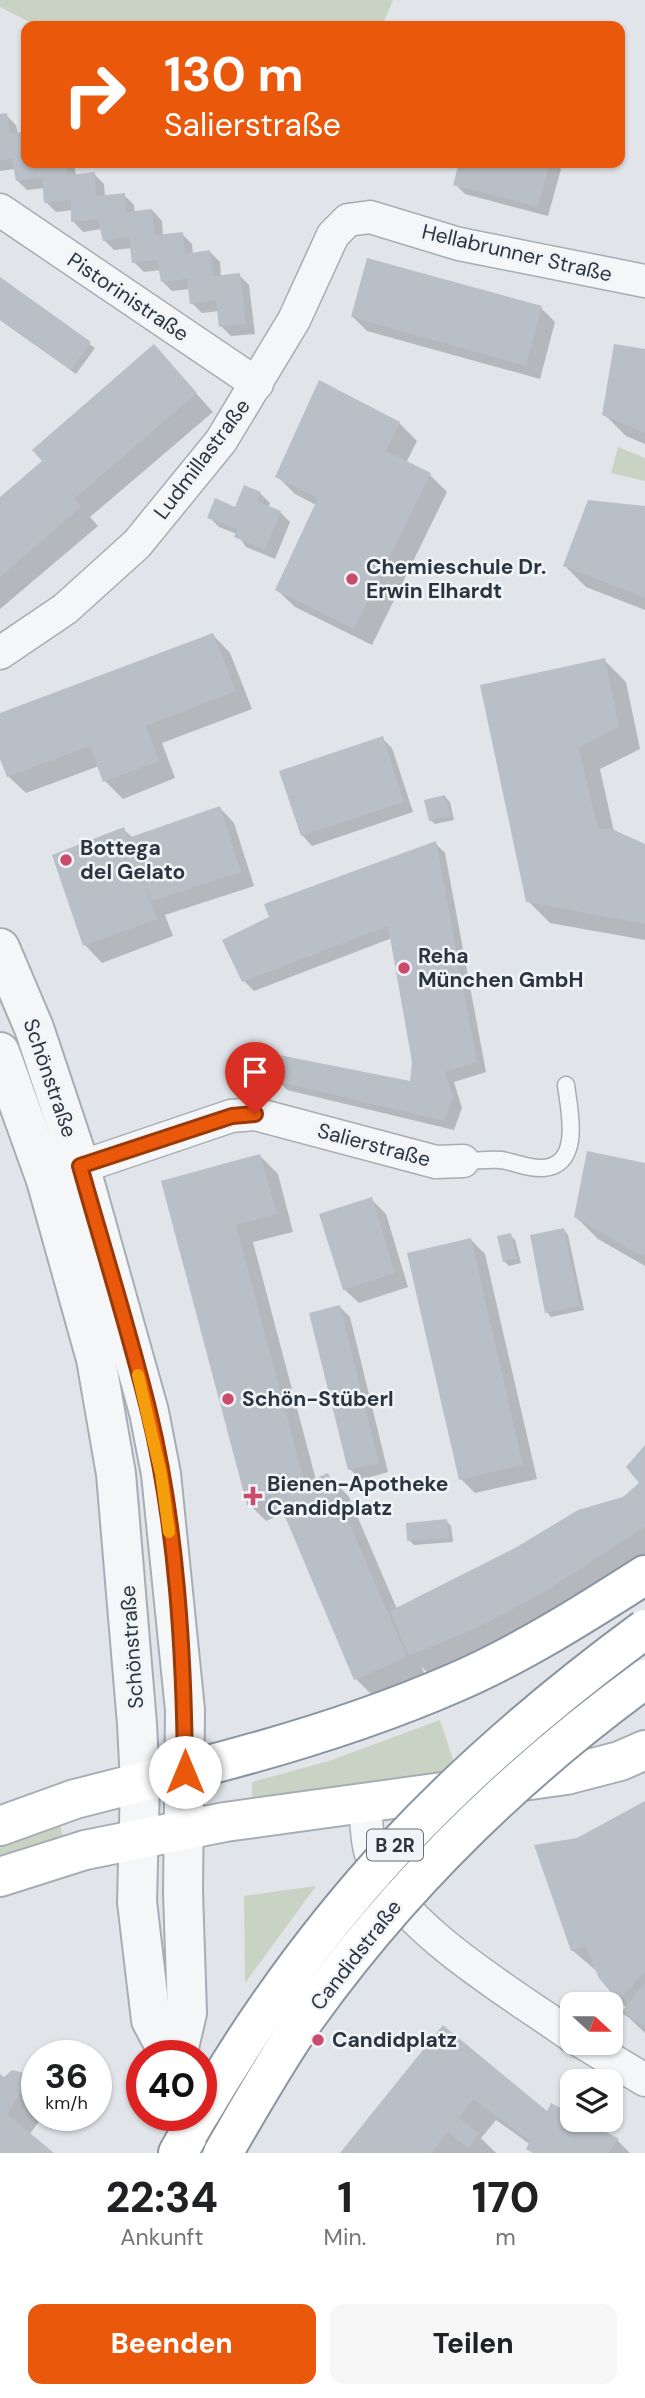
<!DOCTYPE html>
<html lang="de">
<head>
<meta charset="utf-8">
<style>
	:root { --surface:#fff; --page:#f6f6f6; --text:#202124; --muted:#757577; --accent:#ea580c }
	body { margin:0; font-family:"DM Sans",sans-serif; background:var(--page); color:var(--text); height:100vh; display:flex; flex-direction:column; font-size:26px; white-space:nowrap }
	* { box-sizing:border-box; margin:0 }
	p { font-size:23px; color:var(--muted) }
	.icon { flex:none; width:38px; height:38px; fill:none; stroke:currentColor; stroke-width:2; stroke-linecap:round; stroke-linejoin:round }
	.map { position:relative; height:2153px; overflow:hidden }
	.sheet { display:flex; flex-direction:column; background:var(--surface); flex:1 }
	.sheet>* { flex:none }
	.top-card { position:absolute; left:21px; top:21px; width:604px; height:147px; border-radius:14px; box-shadow:0 2px 5px #0004; background:#ea580c; color:#fff; overflow:hidden }
	.needle { width:46px; rotate:111deg }
	.buttons { position:absolute; left:560px; top:1992px; display:grid; gap:14px }
	.buttons a { display:grid; place-items:center; width:63px; height:63px; border-radius:14px; background:var(--surface); box-shadow:0 2px 5px #0004; font-size:35px }
	.speed { position:absolute; left:21px; top:2040px; display:flex; gap:14px; font-size:35px; font-weight:700; text-align:center }
	.speed>* { display:grid; place-content:center; width:91px; height:91px; border-radius:50%; background:var(--surface); box-shadow:0 2px 5px #0004; line-height:1 }
	.speed small { font-size:18px; font-weight:400 }
	.speed .limit { border:10px solid #d22; background:#fff; color:#111 }
	.pin { position:absolute; display:grid; place-items:center; width:60px; height:60px; color:#fff; margin:-72px -30px; border-radius:50% 50% 50% 0; rotate:-45deg; box-shadow:0 0 7px #0007 }
	.pin .icon { rotate:45deg }
	.me { position:absolute; width:77px; margin:-38px; rotate:0deg; stroke-linejoin:round; filter:drop-shadow(0 0 5px #0008) }
	.turn { display:flex; align-items:center; gap:24px; height:147px; padding:0 28px; font-size:32px }
	.turn .icon { width:91px; height:91px; stroke-width:2.5 }
	.turn b { display:block; font-size:49px; line-height:60px }
	.eta { display:flex; justify-content:space-evenly; align-items:center; height:119px; text-align:center }
	.eta b { font-size:42px; font-weight:800; line-height:49px }
	.button { display:flex; gap:14px; margin-top:auto; padding:14px 28px }
	.button a { flex:1; height:80px; border-radius:14px; background:var(--accent); color:#fff; font-size:28px; font-weight:800; line-height:80px; text-align:center }
	.button a+a { background:var(--page); color:var(--text) }
	.map>svg:first-child { display:block }
</style>
</head>
<body>
<div class="map">
<svg width="645" height="2153" viewBox="0 0 645 2153">
	<rect width="100%" height="100%" fill="#e1e5ea"/>
	<g fill="#c9d3c3">
		<polygon points="0,0 393,0 382,26 37,26 0,7"/>
		<polygon points="618,447 645,458 645,481 611,473"/>
		<polygon points="440,1720 459,1778 252,1797 252,1782 329,1761"/>
		<polygon points="60,1825 63,1836 0,1857 0,1847"/>
		<polygon points="316,1886 245,1983 244,1896"/>
	</g>
	<g fill="#0003">
		<polygon points="0,115 6,115 16,125 18,135 26,134 26,163 74,163 76,176 94,174 104,184 105,197 124,195 134,205 135,213 152,210 162,221 163,236 182,234 192,244 193,254 210,252 220,262 221,277 239,275 249,285 255,334 231,336 221,326 219,311 202,313 192,303 190,289 172,291 162,281 161,270 144,272 134,262 132,248 114,250 104,240 102,229 83,232 73,221 73,210 56,212 46,202 45,188 27,190 17,180 15,169 0,171"/>
		<polygon points="461,163 554,163 561,169 548,216 465,194 455,184"/>
		<polygon points="0,280 95,348 76,374 0,320"/>
		<polygon points="541,308 555,322 540,379 367,331 353,317"/>
		<polygon points="154,347 213,412 90,517 98,526 0,609 0,499 45,461"/>
		<polygon points="645,350 645,444 626,436 604,414"/>
		<polygon points="399,423 417,441 406,463 430,475 447,492 372,645 295,607 277,590 316,505 295,494 277,476"/>
		<polygon points="260,493 270,503 268,508 280,512 290,522 275,559 246,547 237,534 219,527 209,517 236,509"/>
		<polygon points="645,508 645,610 586,587 565,566"/>
		<polygon points="213,635 230,653 252,709 162,743 175,778 123,799 105,781 99,766 26,793 8,776 0,755 0,715"/>
		<polygon points="604,660 626,682 640,749 600,769 614,832 645,845 645,940 550,923 528,901"/>
		<polygon points="382,738 392,748 413,812 312,846 302,835"/>
		<polygon points="445,797 450,802 454,820 435,824 430,820"/>
		<polygon points="220,808 234,823 254,886 165,915 173,936 102,963 85,945 123,829 133,838"/>
		<polygon points="435,843 445,853 486,1072 454,1082 462,1108 454,1130 287,1090 277,1080 412,1083 413,1062 392,938 254,991 244,981"/>
		<polygon points="260,1156 278,1174 293,1232 253,1242 316,1480 328,1475 349,1497 397,1609 623,1498 642,1484 645,1447 645,1564 432,1677 421,1666 427,1679 377,1700 356,1679 285,1513 266,1521 249,1504 163,1182"/>
		<polygon points="645,1166 645,1266 598,1239 576,1217"/>
		<polygon points="371,1199 386,1214 408,1287 359,1303 344,1289"/>
		<polygon points="564,1230 568,1235 584,1310 551,1317 547,1312"/>
		<polygon points="510,1235 515,1240 521,1263 509,1266 504,1261"/>
		<polygon points="471,1240 485,1254 537,1479 475,1493 461,1479"/>
		<polygon points="340,1307 350,1317 388,1472 360,1480 350,1469"/>
		<polygon points="446,1521 451,1526 453,1542 414,1545 409,1540"/>
		<polygon points="645,1802 645,2033 624,2013 627,2009 599,1973 572,1950 584,1837"/>
		<polygon points="443,2027 547,2113 552,2105 572,2116 572,2119 578,2119 618,2141 630,2153 533,2153 529,2149 531,2145 496,2120 481,2138 496,2153 343,2153"/>
		<polygon points="23,2075 37,2088 37,2116 43,2116 29,2135 52,2153 0,2153 0,2076 4,2079"/>
	</g>
	<g fill="#b9bfc6">
		<polygon points="7,113 10,133 26,132 26,163 66,163 68,175 95,172 96,196 125,193 126,212 152,209 155,235 183,232 185,254 210,250 213,276 240,273 246,324 219,327 216,300 190,304 187,279 161,282 157,260 132,263 129,237 103,241 98,219 71,222 71,200 44,203 42,178 16,181 12,159 0,160 0,114"/>
		<polygon points="459,163 550,163 538,207 453,185"/>
		<polygon points="367,258 542,306 526,366 351,317"/>
		<polygon points="0,277 91,342 71,370 0,320"/>
		<polygon points="154,344 197,393 74,499 81,507 0,577 0,497 42,461 32,450"/>
		<polygon points="614,344 645,349 645,433 602,415"/>
		<polygon points="319,380 400,422 386,451 431,473 354,629 275,590 318,498 275,477"/>
		<polygon points="244,485 261,492 257,501 281,511 265,550 234,537 237,529 207,518 215,498 235,507"/>
		<polygon points="588,500 645,506 645,598 563,566"/>
		<polygon points="213,633 236,691 146,726 159,761 103,782 90,746 7,777 0,759 0,713"/>
		<polygon points="605,658 619,727 579,748 598,829 612,829 645,844 645,924 526,902 480,685"/>
		<polygon points="383,736 404,802 301,836 279,771"/>
		<polygon points="445,795 450,816 429,821 424,800"/>
		<polygon points="220,806 241,872 152,901 140,873 157,919 83,946 52,855 124,827 128,838"/>
		<polygon points="436,841 477,1062 445,1072 453,1097 444,1121 275,1081 279,1055 410,1081 412,1062 388,926 242,982 222,940 269,917 264,904"/>
		<polygon points="587,1151 645,1163 645,1255 638,1254 574,1217"/>
		<polygon points="260,1154 277,1214 236,1225 304,1480 247,1505 161,1181"/>
		<polygon points="372,1197 395,1273 343,1290 319,1214"/>
		<polygon points="564,1228 580,1306 545,1313 530,1235"/>
		<polygon points="511,1233 517,1259 503,1262 497,1236"/>
		<polygon points="471,1238 523,1465 459,1480 407,1253"/>
		<polygon points="340,1305 379,1463 348,1470 309,1313"/>
		<polygon points="645,1445 645,1527 541,1594 479,1627 409,1656 390,1611 515,1548 578,1510 623,1497 639,1483 626,1467"/>
		<polygon points="328,1473 407,1657 354,1680 276,1495"/>
		<polygon points="447,1519 449,1538 407,1541 406,1523"/>
		<polygon points="645,1801 645,1972 618,2001 599,1978 585,1946 571,1951 534,1845 577,1838"/>
		<polygon points="645,1982 645,2027 621,2013"/>
		<polygon points="443,2025 547,2111 551,2103 572,2114 572,2119 582,2119 619,2139 608,2153 533,2153 526,2149 530,2141 473,2099 459,2118 479,2134 468,2148 448,2132 431,2153 340,2153"/>
		<polygon points="12,2070 24,2073 27,2082 7,2114 54,2153 0,2153 0,2074 4,2077"/>
	</g>
	<g fill="none" stroke-linecap="round" stroke-linejoin="round">
		<g stroke="#a6adb4" stroke-width="19">
			<path id="service" d="M 463,1161 C 475,1161 489,1159 501,1160 C 515,1162 528,1169 543,1168 C 583,1165 569,1109 566,1085"/>
		</g>
		<g stroke="#a6adb4" stroke-width="35">
			<g id="minor">
				<polyline points="0,210 257,384"/>
				<polyline points="0,653 65,609 137,544 221,441 294,320 333,235 348,220 370,217 459,244 645,281"/>
				<polyline points="57,1175 231,1116 255,1114 436,1162 463,1161"/>
				<path d="M 364,1801 C 367,1819 366,1843 373,1860 C 399,1928 513,1994 572,2036"/>
				<polyline points="582,2042 645,2080"/>
			</g>
		</g>
		<g stroke="#a6adb4" stroke-width="42">
			<g id="tertiary">
				<polyline points="0,948 34,1028 80,1166 149,1412 161,1474 185,1710 183,1892 187,2013 177,2056"/>
				<polyline points="0,1052 46,1180 96,1359 116,1474 137,1724 140,1783 137,1902 151,2020 170,2056"/>
			</g>
		</g>
		<g stroke="#a6adb4" stroke-width="42">
			<g id="secondary">
				<polyline points="0,1826 75,1799 185,1771"/>
				<polyline points="0,1877 85,1850 225,1822 566,1775 620,1761 645,1750"/>
			</g>
		</g>
		<g stroke="#8995a0" stroke-width="42">
			<g id="trunk">
				<path d="M 185,1771 C 277,1748 367,1721 454,1683 C 521,1654 584,1614 645,1575"/>
				<polyline points="178,2153 199,2116"/>
			</g>
		</g>
		<use href="#service" stroke="#f4f6f8" stroke-width="16"/>
		<use href="#minor" stroke="#f4f6f8" stroke-width="32"/>
		<use href="#tertiary" stroke="#f4f6f8" stroke-width="38"/>
		<use href="#secondary" stroke="#fff" stroke-width="38"/>
		<use href="#trunk" stroke="#fff" stroke-width="38"/>
		<g stroke="#8995a0" stroke-width="42" stroke-linecap="butt">
			<g id="trunk-bridge">
				<path d="M 201,2112 C 320,1908 456,1768 645,1629"/>
				<path d="M 223,2153 C 250,2107 276,2060 307,2016 C 401,1885 515,1774 645,1679"/>
			</g>
		</g>
		<use href="#trunk-bridge" stroke="#fff" stroke-width="38"/>
	</g>
	<g fill="none" stroke-linecap="round" stroke-linejoin="round">
		<g stroke="#983908" stroke-width="18">
			<path id="route" d="M 185,1772 C 184,1653 177,1528 149,1412 C 129,1330 103,1248 80,1166 L 232,1116 L 255,1114"/>
		</g>
		<use href="#route" stroke="#ea580c" stroke-width="12"/>
		<polyline stroke="#f59e0b" stroke-width="12" points="138,1375 161,1474 169,1532"/>
	</g>
	<g fill="#ca4b6c" stroke="#f1f4f7" stroke-width="2.5">
		<circle cx="352" cy="579" r="7"/>
		<circle cx="66" cy="860" r="7"/>
		<circle cx="404" cy="968" r="7"/>
		<circle cx="228" cy="1399" r="7"/>
		<path d="M249.5 1485.5h7v7h7v7h-7v7h-7v-7h-7v-7h7z"/>
		<circle cx="318" cy="2040" r="7"/>
	</g>
	<g text-anchor="middle" dominant-baseline="central" stroke-width="5" stroke-linejoin="round" paint-order="stroke">
		<rect fill="#f1f4f7" stroke="#666e78" stroke-width="2" x="367" y="1829.5" width="56" height="31" rx="5"/>
		<g font-size="19" font-weight="bold" fill="#2a3541">
			<text x="395" y="1845">B 2R</text>
		</g>
		<g font-size="21" fill="#2a3541" stroke="#f1f4f7">
			<text transform="translate(517 253) rotate(13)">Hellabrunner Straße</text>
			<text transform="translate(128 297) rotate(34)">Pistorinistraße</text>
			<text transform="translate(202 459) rotate(-53)">Ludmillastraße</text>
			<text transform="translate(50 1078) rotate(71)">Schönstraße</text>
			<text transform="translate(374 1145) rotate(15)">Salierstraße</text>
			<text transform="translate(132 1647) rotate(-94)">Schönstraße</text>
			<text transform="translate(356 1955) rotate(-52)">Candidstraße</text>
		</g>
		<g font-size="21" font-weight="bold" fill="#2a3541" stroke="#f1f4f7" text-anchor="start">
			<text x="366" y="567">Chemieschule Dr.<tspan x="366" dy="24">Erwin Elhardt</tspan></text>
			<text x="80" y="848">Bottega<tspan x="80" dy="24">del Gelato</tspan></text>
			<text x="418" y="956">Reha<tspan x="418" dy="24">München GmbH</tspan></text>
			<text x="242" y="1399">Schön-Stüberl</text>
			<text x="267" y="1484">Bienen-Apotheke<tspan x="267" dy="24">Candidplatz</tspan></text>
			<text x="332" y="2040">Candidplatz</text>
		</g>
	</g>
</svg>
<div class="buttons">
<a><svg class="needle" viewBox="-14 -14 28 28"><path d="M0-13l5 13h-10z" fill="#e53935"/><path d="M0 13l5-13h-10z" fill="#757577"/></svg></a>
<a><svg class="icon" aria-label="layers" viewBox="0 0 24 24"><path d="M12 4l9 5-9 5-9-5zM3 14l9 5 9-5"/></svg></a>
</div>
<div class="speed"><div>36<small>km/h</small></div><div class="limit">40</div></div>
<div class="pin" style="left:255px;top:1114px;background:#d93025"><svg class="icon" aria-label="arrive" viewBox="0 0 24 24"><path d="M6 21V4h12l-3 4 3 4H6"/></svg></div>
<svg class="me" style="left:185px;top:1772px" viewBox="-20 -20 40 40"><circle r="19" fill="#fff"/><path d="M0-13L10 11 0 6-10 11z" fill="#ea580c"/></svg>
<div class="top-card">
<div class="turn"><svg class="icon" aria-label="right" viewBox="0 0 24 24"><path d="M7 20v-9h11M14 6l5 5-5 5"/></svg><div><b>130 m</b>Salierstraße</div></div>
</div>
</div>
<section class="sheet">
<div class="eta">
<div><b>22:34</b><p>Ankunft</p></div>
<div><b>1</b><p>Min.</p></div>
<div><b>170</b><p>m</p></div>
</div>
<div class="button"><a>Beenden</a><a>Teilen</a></div>
</section>
</body>
</html>
